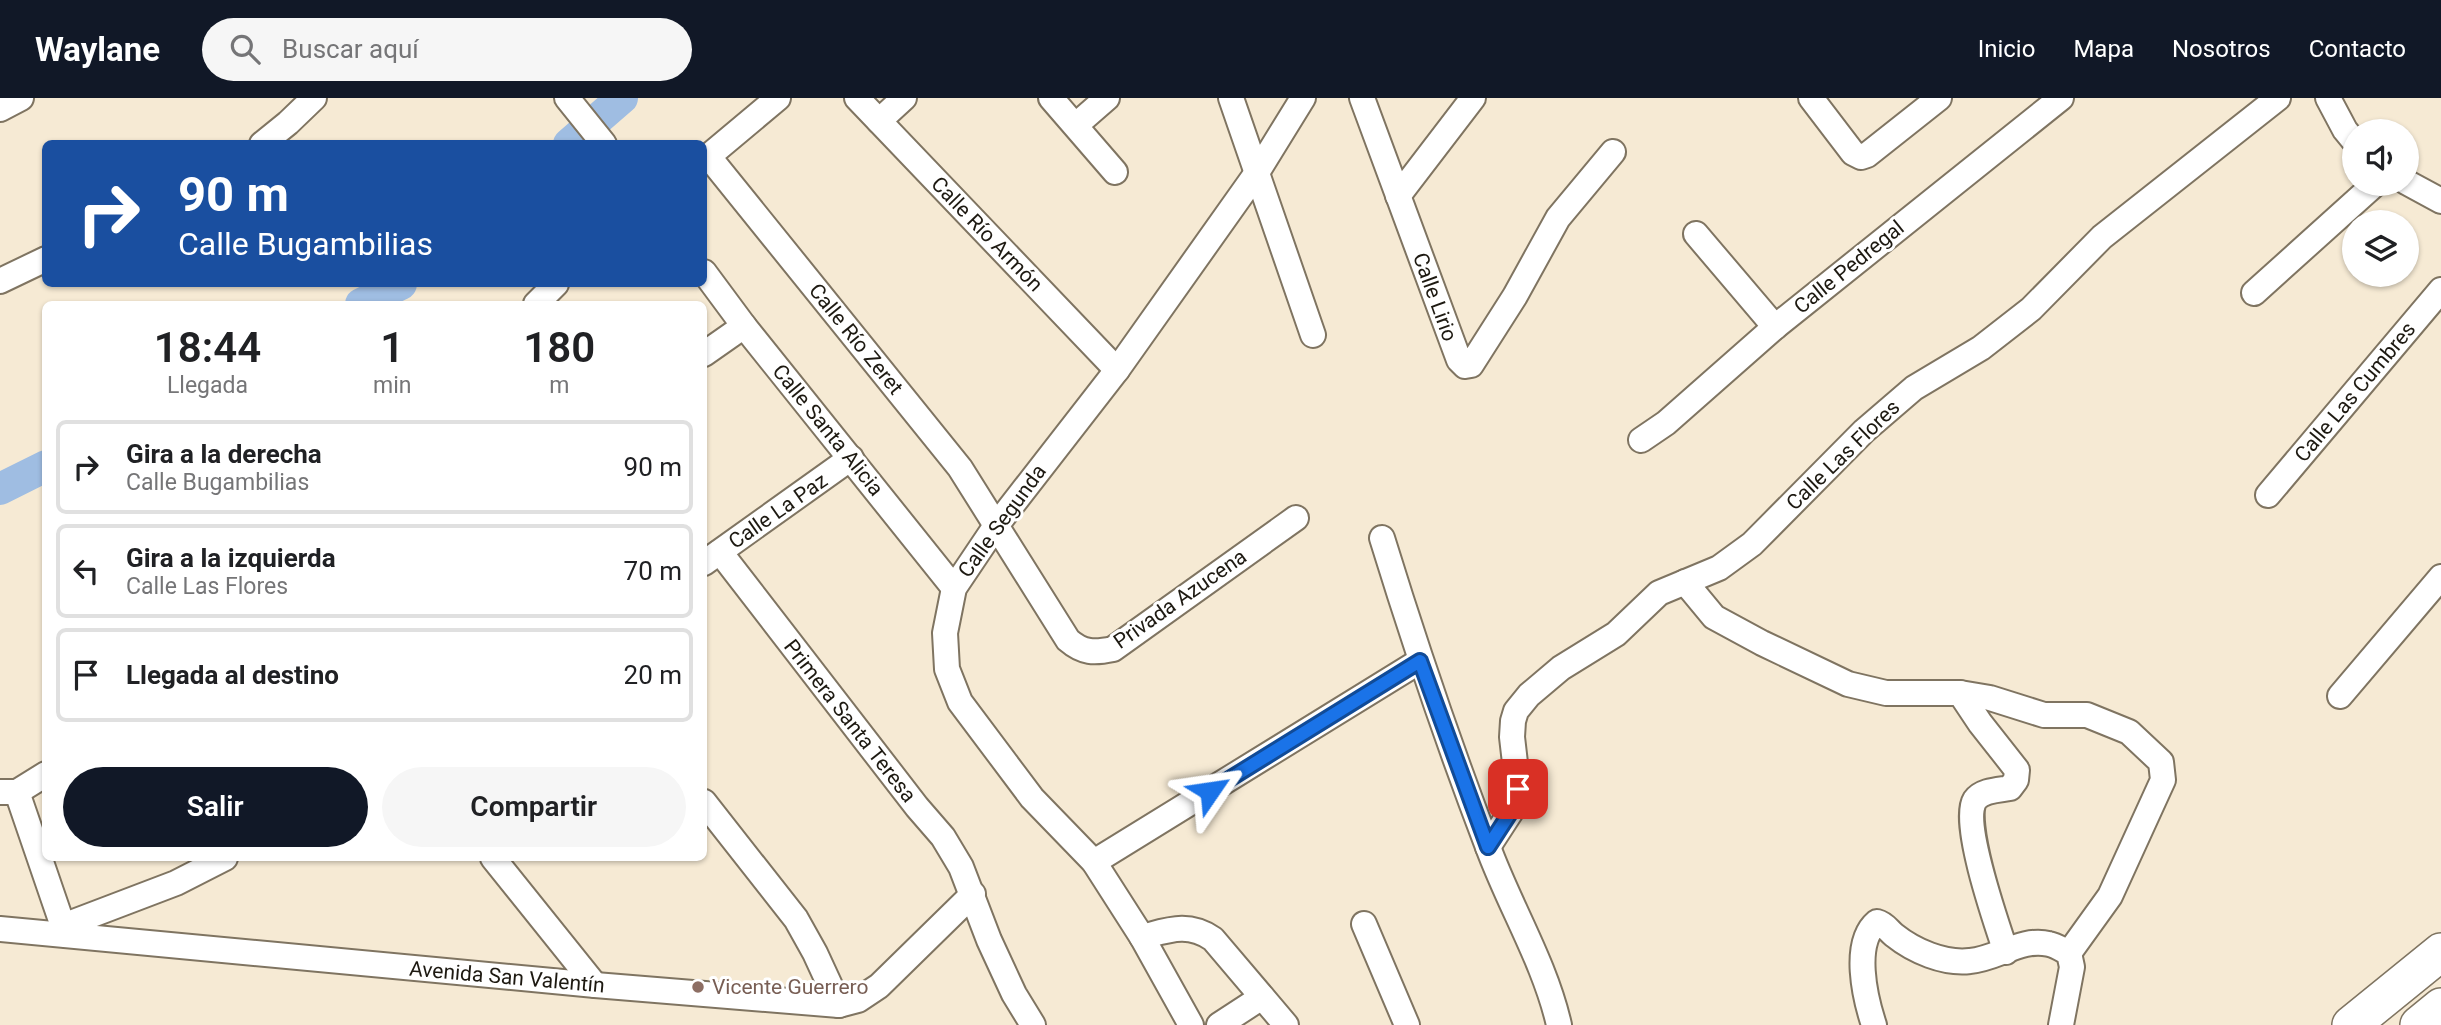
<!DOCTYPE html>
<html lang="es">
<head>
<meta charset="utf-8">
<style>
	:root { --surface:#fff; --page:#f6f6f6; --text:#202124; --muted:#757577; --line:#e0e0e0; --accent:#111827 }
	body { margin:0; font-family:Roboto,sans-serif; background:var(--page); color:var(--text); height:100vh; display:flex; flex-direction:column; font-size:26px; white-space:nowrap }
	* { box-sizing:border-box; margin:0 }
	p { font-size:23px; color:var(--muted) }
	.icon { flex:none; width:38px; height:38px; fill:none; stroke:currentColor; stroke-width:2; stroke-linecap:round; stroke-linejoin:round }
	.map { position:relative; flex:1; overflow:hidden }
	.side { position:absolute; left:42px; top:203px; width:665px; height:560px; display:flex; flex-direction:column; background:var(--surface); border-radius:10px; box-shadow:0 2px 5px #0004 }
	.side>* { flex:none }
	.hud { position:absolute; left:42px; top:42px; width:665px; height:147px; border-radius:10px; box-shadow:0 2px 5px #0004; background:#1a4fa0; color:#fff; overflow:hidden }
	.buttons { position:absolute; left:2342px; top:21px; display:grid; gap:14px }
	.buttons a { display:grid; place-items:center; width:77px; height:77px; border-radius:50%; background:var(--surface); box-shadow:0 2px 5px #0004; font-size:35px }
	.pin { position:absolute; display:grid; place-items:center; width:60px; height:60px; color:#fff; margin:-30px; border-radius:14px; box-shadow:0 4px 10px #0006 }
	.me { position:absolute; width:77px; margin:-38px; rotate:58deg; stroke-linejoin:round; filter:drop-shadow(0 0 5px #0008) }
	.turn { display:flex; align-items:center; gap:24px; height:147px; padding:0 21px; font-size:32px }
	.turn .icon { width:91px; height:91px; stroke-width:2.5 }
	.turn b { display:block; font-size:49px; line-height:60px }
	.eta { display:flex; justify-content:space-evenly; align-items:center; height:119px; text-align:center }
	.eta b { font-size:42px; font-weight:600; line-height:49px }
	.action { display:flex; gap:14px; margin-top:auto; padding:14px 21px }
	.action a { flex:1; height:80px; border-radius:42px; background:var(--accent); color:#fff; font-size:28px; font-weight:600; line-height:80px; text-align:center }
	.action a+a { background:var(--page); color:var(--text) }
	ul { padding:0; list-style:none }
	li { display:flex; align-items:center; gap:21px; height:94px; margin:0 14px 10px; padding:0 7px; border:4px solid var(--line); border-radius:10px }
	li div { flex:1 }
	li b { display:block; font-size:26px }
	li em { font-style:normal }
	header { display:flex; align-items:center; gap:42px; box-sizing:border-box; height:98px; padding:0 35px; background:var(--accent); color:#fff }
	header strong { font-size:33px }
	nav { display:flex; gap:38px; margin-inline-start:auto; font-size:24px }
	.search { width:490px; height:63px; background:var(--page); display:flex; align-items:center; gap:18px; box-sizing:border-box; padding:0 24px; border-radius:38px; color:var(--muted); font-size:26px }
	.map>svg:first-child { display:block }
</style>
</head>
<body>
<header>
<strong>Waylane</strong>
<div class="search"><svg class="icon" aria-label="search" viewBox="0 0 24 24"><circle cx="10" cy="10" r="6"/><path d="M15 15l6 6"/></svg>Buscar aquí</div>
<nav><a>Inicio</a><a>Mapa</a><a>Nosotros</a><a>Contacto</a></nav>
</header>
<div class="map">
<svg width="2441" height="927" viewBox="0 0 2441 927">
	<rect width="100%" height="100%" fill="#f6ead4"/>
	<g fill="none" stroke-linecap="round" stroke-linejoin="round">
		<g stroke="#9fbde2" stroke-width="32">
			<polyline points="569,46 622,0"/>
			<polyline points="361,206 401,186"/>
			<polyline points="0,391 46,368"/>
		</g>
		<g stroke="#7f7461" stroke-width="28">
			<g id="minor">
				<polyline points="567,0 604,46"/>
				<polyline points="857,0 1117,272"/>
				<polyline points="1051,0 1115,74"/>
				<polyline points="1231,0 1313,237"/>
				<polyline points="1362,0 1459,262 1465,268 1471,267 1515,198 1558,120 1613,54"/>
				<polyline points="1811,0 1853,55 1861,59 1867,57 1939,0"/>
				<polyline points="2328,0 2345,32 2354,43"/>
				<polyline points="0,11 21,0"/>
				<polyline points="879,23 904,0"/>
				<polyline points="1076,27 1107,0"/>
				<polyline points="262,46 288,25 314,0"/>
				<path d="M 709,59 L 960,370 L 1068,542 C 1083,555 1094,555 1113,551 L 1296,420"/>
				<polyline points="704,62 778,0"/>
				<polyline points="2406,84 2441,103"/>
				<polyline points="1398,98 1473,0"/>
				<polyline points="1696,136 1775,229"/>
				<polyline points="704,174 744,228 954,490"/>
				<polyline points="0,183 46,161"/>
				<polyline points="2254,195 2375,86"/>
				<polyline points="536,206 556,186"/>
				<polyline points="704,256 744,228"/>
				<polyline points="1641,342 1666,325 1775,229 2061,0"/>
				<polyline points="2268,397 2441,192"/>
				<path d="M 1382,440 C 1414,544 1449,647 1488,749 C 1510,809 1545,865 1559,927"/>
				<polyline points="720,454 917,709 943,739 961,769 989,842 1014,896 1033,927"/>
				<polyline points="704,465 851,360"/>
				<path d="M 1685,484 L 1714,519 L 1762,545 L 1848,586 L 1886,595 L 1960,595 L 1980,625 L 2017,672 L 2016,682 L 2010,690 C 1999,692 1982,692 1975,702 C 1961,724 1997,827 2006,854"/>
				<polyline points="1960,595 1990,600 2044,617 2087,617 2129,634 2161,664 2163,682 2110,798 2069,855"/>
				<polyline points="2340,598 2441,479"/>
				<polyline points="0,694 17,694 46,676"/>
				<polyline points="17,694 66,837"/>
				<polyline points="704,704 796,821 815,855 839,907"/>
				<polyline points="1488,749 1512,712 1518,691 1512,639 1513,623 1516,613 1529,597 1561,570 1616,536 1659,495 1719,470 1752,446 1864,333 1914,290 1981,250 2031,211 2102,139 2278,0"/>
				<polyline points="493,760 595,887"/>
				<polyline points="1094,764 1420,563"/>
				<polyline points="1364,826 1407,927"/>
				<polyline points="63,828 176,785 225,760"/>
				<polyline points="0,831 595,887 839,907 858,902 879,888 973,796"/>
				<path d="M 1142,839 C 1169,832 1188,824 1213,841 L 1286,927"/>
				<polyline points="1191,927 1142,839 1094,764 1032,700 960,604 947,571 945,535 954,490 995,429 1117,272 1256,76 1303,0"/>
				<polyline points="1219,927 1262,899"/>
				<path d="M 1874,927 C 1865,900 1852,845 1877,824 C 1885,826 1888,832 1894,837 C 1914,853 1944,866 1970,863 C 1997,861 2022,839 2049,846 C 2055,847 2063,852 2069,855 L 2072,869 L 2061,927"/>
			</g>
		</g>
		<g stroke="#7f7461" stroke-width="40">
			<g id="highway">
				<polyline points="2351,927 2441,854"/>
				<polyline points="2419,927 2441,909"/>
			</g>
		</g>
		<use href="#minor" stroke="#fff" stroke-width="24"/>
		<use href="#highway" stroke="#fff" stroke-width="37"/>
	</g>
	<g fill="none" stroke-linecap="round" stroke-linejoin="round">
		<g stroke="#114b97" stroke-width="18">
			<polyline id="route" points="1210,693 1420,563 1488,749 1512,712 1518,691"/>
		</g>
		<use href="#route" stroke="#1a73e8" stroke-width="12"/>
	</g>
	<circle fill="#8d6e63" stroke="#fff" stroke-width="2.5" cx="698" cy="889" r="7"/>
	<g text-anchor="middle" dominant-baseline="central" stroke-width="6" stroke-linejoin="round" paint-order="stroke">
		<g font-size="21" fill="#1d1911" stroke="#fff">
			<text transform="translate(987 136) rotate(46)">Calle Río Armón</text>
			<text transform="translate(1849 169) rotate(-39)">Calle Pedregal</text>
			<text transform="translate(1435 199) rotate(70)">Calle Lirio</text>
			<text transform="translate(856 241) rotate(51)">Calle Río Zeret</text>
			<text transform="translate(2355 294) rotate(-50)">Calle Las Cumbres</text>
			<text transform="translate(828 332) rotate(51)">Calle Santa Alicia</text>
			<text transform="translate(1843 357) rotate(-44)">Calle Las Flores</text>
			<text transform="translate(778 413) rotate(-35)">Calle La Paz</text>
			<text transform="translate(1002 423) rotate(-54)">Calle Segunda</text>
			<text transform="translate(1180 501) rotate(-35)">Privada Azucena</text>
			<text transform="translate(850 623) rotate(52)">Primera Santa Teresa</text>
			<text transform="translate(507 879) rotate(5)">Avenida San Valentín</text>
		</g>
		<g font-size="21" fill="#785e54" stroke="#fff" text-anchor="start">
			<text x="712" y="889">Vicente Guerrero</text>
		</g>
	</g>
</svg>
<div class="buttons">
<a><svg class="icon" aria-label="sound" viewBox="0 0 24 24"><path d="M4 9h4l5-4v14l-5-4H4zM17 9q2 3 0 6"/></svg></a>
<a><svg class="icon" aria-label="layers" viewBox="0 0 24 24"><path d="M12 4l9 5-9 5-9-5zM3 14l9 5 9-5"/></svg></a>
</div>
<div class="pin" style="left:1518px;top:691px;background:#d93025"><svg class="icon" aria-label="arrive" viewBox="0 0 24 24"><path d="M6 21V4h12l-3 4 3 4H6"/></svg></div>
<svg class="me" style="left:1210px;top:693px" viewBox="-20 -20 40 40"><path d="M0-17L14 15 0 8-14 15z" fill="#1a73e8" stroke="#fff" stroke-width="4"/></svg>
<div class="hud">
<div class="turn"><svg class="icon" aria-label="right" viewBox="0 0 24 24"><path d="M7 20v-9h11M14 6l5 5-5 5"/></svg><div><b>90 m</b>Calle Bugambilias</div></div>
</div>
<section class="side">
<div class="eta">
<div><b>18:44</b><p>Llegada</p></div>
<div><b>1</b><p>min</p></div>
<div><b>180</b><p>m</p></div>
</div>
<ul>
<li><svg class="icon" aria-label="right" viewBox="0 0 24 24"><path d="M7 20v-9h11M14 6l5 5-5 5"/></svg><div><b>Gira a la derecha</b><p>Calle Bugambilias</p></div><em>90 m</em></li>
<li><svg class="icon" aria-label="left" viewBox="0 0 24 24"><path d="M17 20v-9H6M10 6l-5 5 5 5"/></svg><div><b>Gira a la izquierda</b><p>Calle Las Flores</p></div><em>70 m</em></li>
<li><svg class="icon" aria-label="arrive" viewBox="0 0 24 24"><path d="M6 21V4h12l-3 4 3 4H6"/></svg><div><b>Llegada al destino</b></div><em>20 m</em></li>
</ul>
<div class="action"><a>Salir</a><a>Compartir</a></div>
</section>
</div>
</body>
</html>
